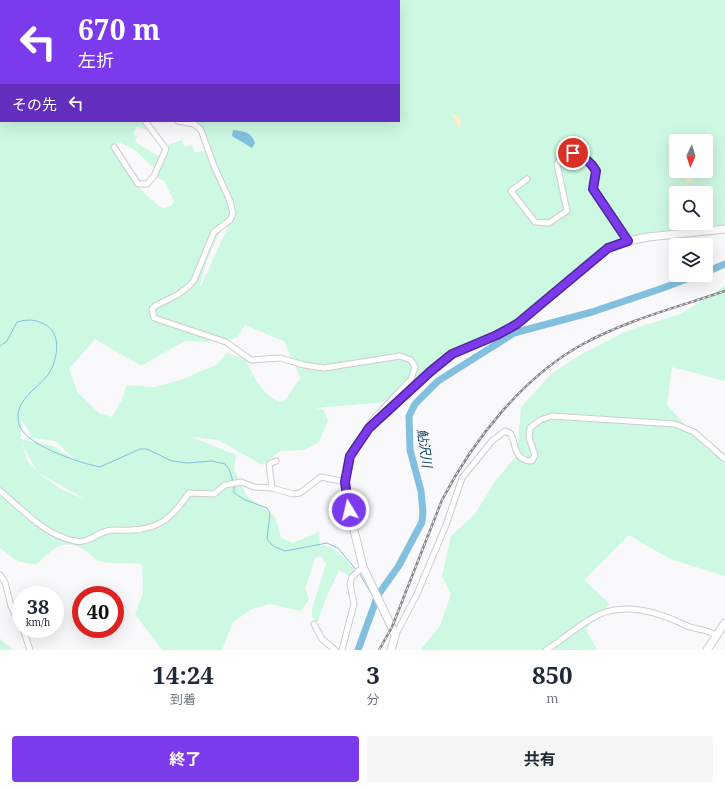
<!DOCTYPE html>
<html lang="ja">
<head>
<meta charset="utf-8">
<style>
	:root { --surface:#fff; --page:#f6f6f7; --text:#1f2937; --muted:#747a83; --accent:#7c3aed }
	body { margin:0; font-family:"Noto Serif","Noto Sans JP",serif; background:var(--page); color:var(--text); height:100vh; display:flex; flex-direction:column; font-size:15px; white-space:nowrap }
	* { box-sizing:border-box; margin:0 }
	p { font-size:13px; color:var(--muted) }
	.icon { flex:none; width:22px; height:22px; fill:none; stroke:currentColor; stroke-width:2; stroke-linecap:round; stroke-linejoin:round }
	.map { position:relative; height:650px; overflow:hidden }
	.details { display:flex; flex-direction:column; background:var(--surface); flex:1 }
	.details>* { flex:none }
	.banner { position:absolute; left:0px; top:0px; width:400px; height:122px; box-shadow:0 4px 16px #0002; background:#7c3aed; color:#fff; overflow:hidden }
	.needle { width:26px; rotate:184deg }
	.fabs { position:absolute; left:669px; top:134px; display:grid; gap:8px }
	.fabs a { display:grid; place-items:center; width:44px; height:44px; border-radius:4px; background:var(--surface); box-shadow:0 4px 16px #0002; font-size:20px }
	.speed { position:absolute; left:12px; top:586px; display:flex; gap:8px; font-size:20px; font-weight:700; text-align:center }
	.speed>* { display:grid; place-content:center; width:52px; height:52px; border-radius:50%; background:var(--surface); box-shadow:0 4px 16px #0002; line-height:1 }
	.speed small { font-size:10px; font-weight:400 }
	.speed .limit { border:6px solid #d22; background:#fff; color:#111 }
	.pin { position:absolute; display:grid; place-items:center; width:34px; height:34px; color:#fff; margin:-17px; border:2px solid #fff; border-radius:50%; box-shadow:0 1px 4px #0007 }
	.me { position:absolute; width:44px; margin:-22px; rotate:351deg; stroke-linejoin:round; filter:drop-shadow(0 0 3px #0008) }
	.turn { display:flex; align-items:center; gap:14px; height:84px; padding:0 12px; font-size:18px }
	.turn .icon { width:52px; height:52px; stroke-width:2.5 }
	.turn b { display:block; font-size:28px; line-height:34px }
	.then { display:flex; align-items:center; height:38px; padding:0 12px; background:#0003; gap:8px; font-size:15px }
	.eta { display:flex; justify-content:space-evenly; align-items:center; height:68px; text-align:center }
	.eta b { font-size:24px; font-weight:700; line-height:28px }
	.cta { display:flex; gap:8px; margin-top:auto; padding:8px 12px }
	.cta a { flex:1; height:46px; border-radius:4px; background:var(--accent); color:#fff; font-size:16px; font-weight:700; line-height:46px; text-align:center }
	.cta a+a { background:var(--page); color:var(--text) }
	.map>svg:first-child { display:block }
</style>
</head>
<body>
<div class="map">
<svg width="725" height="650" viewBox="0 0 725 650">
	<rect width="100%" height="100%" fill="#f9f9fc"/>
	<g fill="#cdf8e2" fill-rule="evenodd">
		<path d="M 0,0 L 725,0 L 725,226 L 699,225 L 648,237 L 622,241 L 511,328 L 460,351 L 384,402 L 316,408 L 324,410 L 328,421 L 319,442 L 304,450 L 280,451 L 262,465 L 218,440 L 192,437 L 236,455 L 234,469 L 246,495 L 275,517 L 281,538 L 293,543 L 319,532 L 320,546 L 325,545 C 339,551 346,559 355,571 L 348,576 L 339,570 L 327,596 L 317,623 L 312,616 L 312,608 L 326,564 L 321,556 L 315,558 L 305,589 L 309,599 L 301,611 L 269,604 L 252,609 L 233,622 L 222,650 L 162,650 L 135,614 L 143,593 L 142,565 C 132,561 112,565 99,561 C 94,559 90,553 84,550 C 61,537 54,549 37,564 C 21,565 13,559 0,548 ZM 1,1 L 399,1 L 399,121 L 178,121 L 195,124 L 204,140 L 207,151 L 195,152 L 192,145 L 185,147 L 182,140 L 167,145 L 156,177 L 164,181 L 174,201 L 171,206 L 163,208 C 140,194 125,169 111,146 L 119,142 L 135,150 L 154,168 L 163,155 L 163,149 L 158,156 L 135,142 L 137,137 L 133,134 L 137,126 L 153,133 L 143,121 L 1,121 ZM 676,141 L 706,141 L 706,171 L 676,171 ZM 676,193 L 706,193 L 706,223 L 676,223 ZM 231,220 L 201,286 L 200,286 C 203,269 217,230 231,220 ZM 245,325 L 284,341 L 308,395 L 300,378 L 285,400 L 281,402 C 261,395 254,376 245,359 L 226,353 L 218,364 L 181,380 L 154,387 L 127,385 L 122,399 L 112,417 L 99,413 L 78,393 L 69,369 L 95,339 L 141,366 L 185,341 L 205,342 L 237,338 ZM 22,420 L 32,438 L 55,441 L 78,462 L 53,446 L 21,439 L 21,421 ZM 22,442 L 22,443 L 36,470 L 27,461 ZM 38,473 L 39,473 L 85,499 L 62,490 Z"/>
		<polygon points="725,286 725,381 672,367 667,405 696,437 725,464 725,576 670,559 629,535 584,580 610,604 586,629 597,650 420,650 440,626 451,594 442,576 451,536 475,514 496,480 517,455 521,407 551,374 582,354 626,331 681,314"/>
		<polygon points="0,639 14,650 0,650"/>
	</g>
	<g fill="#faf0cb">
		<polygon points="452,114 458,116 461,119 460,127 457,127 454,118 450,115"/>
		<polygon points="691,173 693,181 686,184 685,176"/>
	</g>
	<path fill="#83c0df" d="M 233,130 C 244,131 251,132 255,143 L 252,148 L 232,136 Z"/>
	<g fill="none" stroke-linecap="round" stroke-linejoin="round">
		<g stroke="#83c0df" stroke-width="1">
			<path d="M 0,346 L 7,341 L 17,322 C 28,319 35,319 46,325 C 63,335 57,363 47,376 C 35,391 13,401 19,424 C 24,445 80,463 100,467 L 140,449 L 147,449 L 172,461 L 187,463 L 212,461 L 225,464 L 229,469 L 233,481"/>
			<polyline points="234,486 234,493 245,500 267,508 270,513 267,539 273,546 285,551 327,543 338,548 357,571"/>
			<polyline points="359,573 375,600"/>
		</g>
		<g stroke="#83c0df" stroke-width="7">
			<polyline points="706,272 725,264"/>
			<polyline points="358,650 378,595 398,567 422,522 423,512 421,491 410,450 409,416 415,404 438,381 514,333 592,312 663,288 697,275"/>
		</g>
		<g stroke="#cdcdd0" stroke-width="7">
			<g id="street">
				<polyline points="178,121 194,124 201,130 214,166 230,201 233,214 230,220 214,232 194,280 189,286 177,295 155,306 152,309 154,318 226,342 251,360 280,358 304,365 324,368 400,356 411,360 415,367 411,379 371,422"/>
				<polyline points="114,147 138,184 147,184 154,176 166,149 145,121"/>
				<path d="M 527,179 L 511,191 L 535,222 L 549,223 L 567,211 L 557,164 C 567,145 588,157 596,171 L 593,189 L 628,241"/>
				<polyline points="272,488 269,464 276,461"/>
				<path d="M 0,491 C 22,509 46,536 75,541 C 86,544 96,534 107,531 C 114,529 123,531 131,530 C 162,529 173,516 189,493 L 214,494 L 225,485 L 241,482 L 254,487 L 272,488 L 293,494 L 300,493 L 321,477 L 345,482"/>
				<polyline points="0,575 5,582 11,606 21,625"/>
				<polyline points="314,624 322,639 335,650"/>
				<polyline points="23,629 30,650"/>
				<path d="M 395,636 L 417,594 L 446,525 L 462,478 L 492,441 L 505,431 L 511,434 C 516,447 515,461 532,461 L 535,455 L 529,438 L 530,428 L 540,420 L 552,416 L 675,424 L 694,432 L 725,459"/>
				<polyline points="342,650 354,604 350,584 352,577 363,567"/>
				<path d="M 546,650 C 561,641 574,629 589,620 C 618,600 656,611 685,625 C 695,630 709,629 716,636"/>
			</g>
		</g>
		<g stroke="#cdcdd0" stroke-width="9">
			<g id="secondary">
				<polyline points="391,650 395,636 394,632 363,567 346,497 345,482 350,456 369,428 431,371 452,354 497,335 517,324 607,248 628,241 648,237 725,229"/>
				<polyline points="707,650 725,623"/>
			</g>
		</g>
		<use href="#street" stroke="#fff" stroke-width="5"/>
		<use href="#secondary" stroke="#fff" stroke-width="7"/>
		<g stroke="#878789" stroke-width="2.5">
			<path id="rail" d="M 379,650 L 392,627 L 442,500 C 473,440 523,377 583,344 C 627,320 678,307 725,291"/>
		</g>
		<use href="#rail" stroke="#f9f9fc" stroke-width="1" stroke-dasharray="3" stroke-linecap="butt"/>
	</g>
	<g fill="none" stroke-linecap="round" stroke-linejoin="round">
		<g stroke="#51269a" stroke-width="10">
			<path id="route" d="M 349,510 L 345,482 L 350,456 L 369,428 L 431,371 L 452,354 L 497,335 L 517,324 L 608,248 L 628,241 L 593,189 L 596,171 C 591,162 583,156 573,153"/>
		</g>
		<use href="#route" stroke="#7c3aed" stroke-width="7"/>
	</g>
	<g text-anchor="middle" dominant-baseline="central" stroke-width="3" stroke-linejoin="round" paint-order="stroke">
		<g font-size="13" font-style="italic" fill="#0f4358" stroke="#f9f9fc">
			<text transform="translate(425 448) rotate(82)">鮎沢川</text>
		</g>
	</g>
</svg>
<div class="fabs">
<a><svg class="needle" viewBox="-14 -14 28 28"><path d="M0-13l5 13h-10z" fill="#e53935"/><path d="M0 13l5-13h-10z" fill="#747a83"/></svg></a>
<a><svg class="icon" aria-label="search" viewBox="0 0 24 24"><circle cx="10" cy="10" r="6"/><path d="M15 15l6 6"/></svg></a>
<a><svg class="icon" aria-label="layers" viewBox="0 0 24 24"><path d="M12 4l9 5-9 5-9-5zM3 14l9 5 9-5"/></svg></a>
</div>
<div class="speed"><div>38<small>km/h</small></div><div class="limit">40</div></div>
<div class="pin" style="left:573px;top:153px;background:#d93025"><svg class="icon" aria-label="arrive" viewBox="0 0 24 24"><path d="M6 21V4h12l-3 4 3 4H6"/></svg></div>
<svg class="me" style="left:349px;top:510px" viewBox="-20 -20 40 40"><circle r="17" fill="#7c3aed" stroke="#fff" stroke-width="3"/><path d="M0-11L8 9 0 5-8 9z" fill="#fff"/></svg>
<div class="banner">
<div class="turn"><svg class="icon" aria-label="left" viewBox="0 0 24 24"><path d="M17 20v-9H6M10 6l-5 5 5 5"/></svg><div><b>670 m</b>左折</div></div>
<div class="then">その先<svg class="icon" aria-label="left" viewBox="0 0 24 24"><path d="M17 20v-9H6M10 6l-5 5 5 5"/></svg></div>
</div>
</div>
<section class="details">
<div class="eta">
<div><b>14:24</b><p>到着</p></div>
<div><b>3</b><p>分</p></div>
<div><b>850</b><p>m</p></div>
</div>
<div class="cta"><a>終了</a><a>共有</a></div>
</section>
</body>
</html>
